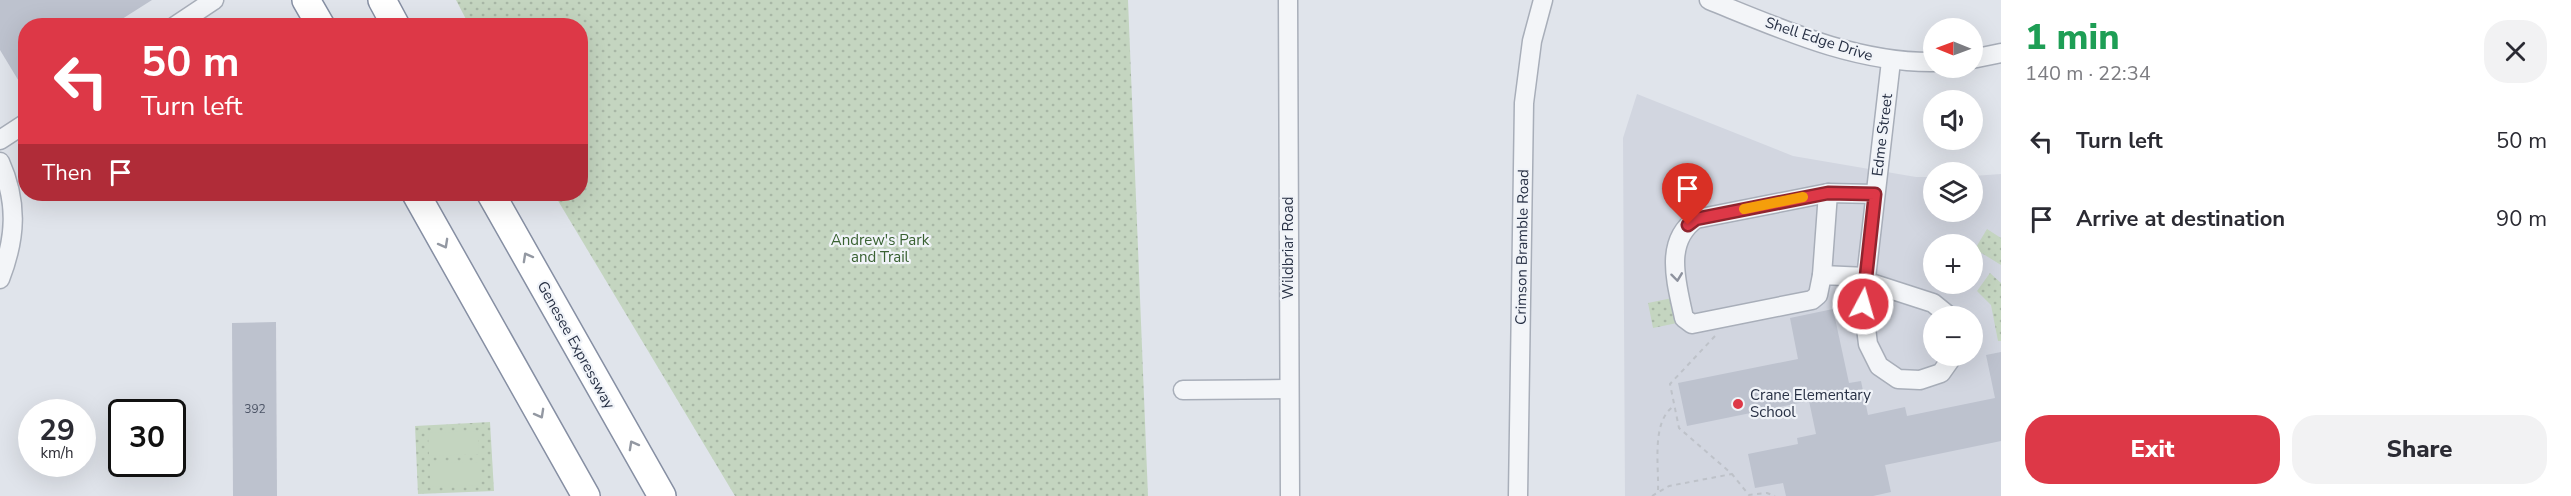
<!DOCTYPE html>
<html lang="en">
<head>
<meta charset="utf-8">
<style>
	:root { --surface:#fff; --page:#f2f2f3; --text:#2b2b33; --muted:#7c7c81; --accent:#dd3847 }
	body { margin:0; font-family:"Nunito Sans",sans-serif; background:var(--page); color:var(--text); height:100vh; display:flex; flex-direction:column; font-size:22px; white-space:nowrap }
	* { box-sizing:border-box; margin:0 }
	p { font-size:20px; color:var(--muted) }
	.icon { flex:none; width:33px; height:33px; fill:none; stroke:currentColor; stroke-width:2; stroke-linecap:round; stroke-linejoin:round }
	.map { position:relative; flex:1; overflow:hidden }
	.details { display:flex; flex-direction:column; background:var(--surface); width:570px }
	.details>* { flex:none }
	.top-card { position:absolute; left:18px; top:18px; width:570px; height:183px; border-radius:24px; box-shadow:0 6px 24px #0002; background:#dd3847; color:#fff; overflow:hidden }
	.needle { width:39px; rotate:271deg }
	.buttons { position:absolute; left:1923px; top:18px; display:grid; gap:12px }
	.buttons a { display:grid; place-items:center; width:60px; height:60px; border-radius:50%; background:var(--surface); box-shadow:0 6px 24px #0002; font-size:30px }
	.speed { position:absolute; left:18px; top:399px; display:flex; gap:12px; font-size:30px; font-weight:700; text-align:center }
	.speed>* { display:grid; place-content:center; width:78px; height:78px; border-radius:50%; background:var(--surface); box-shadow:0 6px 24px #0002; line-height:1 }
	.speed small { font-size:15px; font-weight:400 }
	.speed .limit { border:3px solid #111; border-radius:9px; background:#fff; color:#111 }
	.pin { position:absolute; display:grid; place-items:center; width:51px; height:51px; color:#fff; margin:-62px -26px; border-radius:50% 50% 50% 0; rotate:-45deg; box-shadow:0 0 6px #0007 }
	.pin .icon { rotate:45deg }
	.me { position:absolute; width:66px; margin:-33px; rotate:6deg; stroke-linejoin:round; filter:drop-shadow(0 0 4px #0008) }
	.turn { display:flex; align-items:center; gap:21px; height:126px; padding:0 24px; font-size:27px }
	.turn .icon { width:78px; height:78px; stroke-width:2.5 }
	.turn b { display:block; font-size:42px; line-height:51px }
	.then { display:flex; align-items:center; height:57px; padding:0 24px; background:#0003; gap:12px; font-size:22px }
	.round { display:grid; place-items:center; flex:none; width:63px; height:63px; border-radius:24px; background:var(--page) }
	.overview { display:flex; align-items:center; justify-content:space-between; height:102px; padding:0 24px }
	h1 { font-size:36px; font-weight:800; line-height:45px; color:#1e9e55 }
	.button { display:flex; gap:12px; margin-top:auto; padding:12px 24px }
	.button a { flex:1; height:69px; border-radius:24px; background:var(--accent); color:#fff; font-size:24px; font-weight:800; line-height:69px; text-align:center }
	.button a+a { background:var(--page); color:var(--text) }
	ul { padding:0; list-style:none }
	li { display:flex; align-items:center; gap:18px; height:78px; padding:0 24px }
	li div { flex:1 }
	li b { display:block; font-size:22px }
	li em { font-style:normal }
	main { display:flex; flex:1; min-height:0 }
	.map>svg:first-child { display:block }
</style>
</head>
<body>
<main>
<div class="map">
<svg width="2001" height="496" viewBox="0 0 2001 496">
	<defs>
		<pattern id="grass-dots" width="8" height="8" patternUnits="userSpaceOnUse" patternTransform="scale(1.5)"><rect width="8" height="8" fill="#c4d5c0"/><path d="M2 2h.1M6 6h.1" fill="none" stroke="#a8b7a6" stroke-width="1.8" stroke-linecap="round"/></pattern>
	</defs>
	<rect width="100%" height="100%" fill="#e0e4eb"/>
	<path fill="#d2d6e0" fill-rule="evenodd" d="M 1637,94 L 1793,156 L 1916,177 L 1933,177 L 1934,212 L 1972,212 L 1973,176 L 2001,174 L 2001,496 L 1625,496 L 1623,138 ZM 1934,244 L 1972,244 L 1972,284 L 1934,284 ZM 1934,316 L 1972,316 L 1972,356 L 1934,356 Z"/>
	<g fill="url(#grass-dots)">
		<polygon points="456,0 1128,0 1148,496 735,496 554,194 580,194 580,26 469,25"/>
		<polygon points="1987,229 2001,238 2001,265 1975,249"/>
		<polygon points="1990,273 2001,283 2001,341 1998,341 1991,305 1977,291"/>
		<polygon points="1672,298 1677,323 1653,328 1648,303"/>
		<polygon points="490,422 494,491 418,494 415,426"/>
	</g>
	<g fill="#c4d5c0">
		<polygon points="478,431 479,454 429,456 428,433"/>
		<polygon points="480,462 481,485 430,487 430,463"/>
	</g>
	<g fill="#bdc2ce">
		<polygon points="0,0 152,0 111,26 26,26 26,93 0,50"/>
		<polygon points="1833,309 1849,383 1861,381 1868,415 1905,407 1907,416 1995,398 1986,355 2001,352 2001,441 1885,465 1891,492 1873,496 1786,496 1783,483 1755,488 1748,454 1798,444 1797,438 1816,434 1809,401 1687,426 1678,383 1798,359 1790,318"/>
		<polygon points="276,322 277,496 233,496 232,323"/>
	</g>
	<g fill="none" stroke-linecap="round" stroke-linejoin="round">
		<g stroke="#a8aeb9" stroke-width="21">
			<g id="minor">
				<polyline points="1288,0 1290,496"/>
				<path d="M 1709,0 C 1781,29 1855,63 1934,62"/>
				<polyline points="175,26 214,0"/>
				<polyline points="1972,59 2001,53"/>
				<polyline points="1891,61 1863,304 1868,344 1879,366 1898,379 1920,380 1941,373 1953,356"/>
				<polyline points="0,140 26,123"/>
				<path d="M 0,162 C 18,202 16,238 0,279"/>
				<polyline points="1822,275 1828,193"/>
				<path d="M 1866,277 L 1822,275 L 1818,295 L 1812,300 L 1692,324 L 1684,318 C 1677,284 1663,242 1696,219 L 1828,193 L 1875,194"/>
				<polyline points="1865,281 1933,303 1949,316"/>
				<polyline points="1183,390 1288,389"/>
				<polyline points="1518,496 1524,103 1532,41 1543,0"/>
			</g>
		</g>
		<g stroke="#868fa3" stroke-width="30">
			<g id="highway">
				<polyline points="306,0 321,26"/>
				<polyline points="382,0 396,26"/>
				<polyline points="416,194 586,496"/>
				<polyline points="491,194 662,496"/>
			</g>
		</g>
		<g stroke="#bec2c9" stroke-width="2" stroke-dasharray="4.5 4.5" stroke-linecap="butt">
			<polyline points="1715,336 1670,384 1679,428 1732,474 1749,495 1767,493 1775,496"/>
			<path d="M 1658,490 C 1659,466 1651,421 1674,406"/>
			<polyline points="1652,496 1669,486 1732,474"/>
		</g>
		<use href="#minor" stroke="#f3f5f8" stroke-width="18"/>
		<use href="#highway" stroke="#fff" stroke-width="27"/>
	</g>
	<defs><path id="oneway-chevron" d="M-2-3.5L2.5 0L-2 3.5" fill="none" stroke-width="1.6" stroke-linecap="round" stroke-linejoin="round" transform="scale(1.5)"/></defs>
	<g stroke="#9398a2">
		<use href="#oneway-chevron" transform="translate(444 244) rotate(61)"/>
		<use href="#oneway-chevron" transform="translate(527 257) rotate(-119)"/>
		<use href="#oneway-chevron" transform="translate(540 414) rotate(61)"/>
		<use href="#oneway-chevron" transform="translate(633 445) rotate(-119)"/>
	</g>
	<use stroke="#8d929e" href="#oneway-chevron" transform="translate(1677 277) rotate(83)"/>
	<g fill="none" stroke-linecap="round" stroke-linejoin="round">
		<g stroke="#90242e" stroke-width="15">
			<polyline id="route" points="1688,225 1696,219 1828,193 1875,194 1863,304"/>
		</g>
		<use href="#route" stroke="#dd3847" stroke-width="10"/>
		<polyline stroke="#f59e0b" stroke-width="10" points="1744,209 1803,197"/>
	</g>
	<circle fill="#dd3847" stroke="#f0f3f8" stroke-width="2" cx="1738" cy="404" r="6"/>
	<g text-anchor="middle" dominant-baseline="central" stroke-width="4.5" stroke-linejoin="round" paint-order="stroke">
		<g font-size="12" fill="#4c5466">
			<text x="255" y="409">392</text>
		</g>
		<g font-size="15" fill="#273044" stroke="#f0f3f8">
			<text transform="translate(1819 39) rotate(18)">Shell Edge Drive</text>
			<text transform="translate(1882 135) rotate(-83)">Edme Street</text>
			<text transform="translate(1522 247) rotate(-89)">Crimson Bramble Road</text>
			<text transform="translate(1288 248) rotate(-90)">Wildbriar Road</text>
			<text transform="translate(576 345) rotate(61)">Genesee Expressway</text>
		</g>
		<g font-size="15" fill="#396132" stroke="#f0f3f8">
			<text x="880" y="240">Andrew's Park<tspan x="880" dy="17">and Trail</tspan></text>
		</g>
		<g font-size="15" fill="#273044" stroke="#f0f3f8" text-anchor="start">
			<text x="1750" y="395">Crane Elementary<tspan x="1750" dy="17">School</tspan></text>
		</g>
	</g>
</svg>
<div class="buttons">
<a><svg class="needle" viewBox="-14 -14 28 28"><path d="M0-13l5 13h-10z" fill="#e53935"/><path d="M0 13l5-13h-10z" fill="#7c7c81"/></svg></a>
<a><svg class="icon" aria-label="sound" viewBox="0 0 24 24"><path d="M4 9h4l5-4v14l-5-4H4zM17 9q2 3 0 6"/></svg></a>
<a><svg class="icon" aria-label="layers" viewBox="0 0 24 24"><path d="M12 4l9 5-9 5-9-5zM3 14l9 5 9-5"/></svg></a>
<a>+</a>
<a>−</a>
</div>
<div class="speed"><div>29<small>km/h</small></div><div class="limit">30</div></div>
<div class="pin" style="left:1688px;top:225px;background:#d93025"><svg class="icon" aria-label="arrive" viewBox="0 0 24 24"><path d="M6 21V4h12l-3 4 3 4H6"/></svg></div>
<svg class="me" style="left:1863px;top:304px" viewBox="-20 -20 40 40"><circle r="17" fill="#dd3847" stroke="#fff" stroke-width="3"/><path d="M0-11L8 9 0 5-8 9z" fill="#fff"/></svg>
<div class="top-card">
<div class="turn"><svg class="icon" aria-label="left" viewBox="0 0 24 24"><path d="M17 20v-9H6M10 6l-5 5 5 5"/></svg><div><b>50 m</b>Turn left</div></div>
<div class="then">Then<svg class="icon" aria-label="arrive" viewBox="0 0 24 24"><path d="M6 21V4h12l-3 4 3 4H6"/></svg></div>
</div>
</div>
<section class="details">
<div class="overview"><div><h1>1 min</h1><p>140 m · 22:34</p></div><a class="round"><svg class="icon" aria-label="close" viewBox="0 0 24 24"><path d="M6 6l12 12M18 6L6 18"/></svg></a></div>
<ul>
<li><svg class="icon" aria-label="left" viewBox="0 0 24 24"><path d="M17 20v-9H6M10 6l-5 5 5 5"/></svg><div><b>Turn left</b></div><em>50 m</em></li>
<li><svg class="icon" aria-label="arrive" viewBox="0 0 24 24"><path d="M6 21V4h12l-3 4 3 4H6"/></svg><div><b>Arrive at destination</b></div><em>90 m</em></li>
</ul>
<div class="button"><a>Exit</a><a>Share</a></div>
</section>
</main>
</body>
</html>
